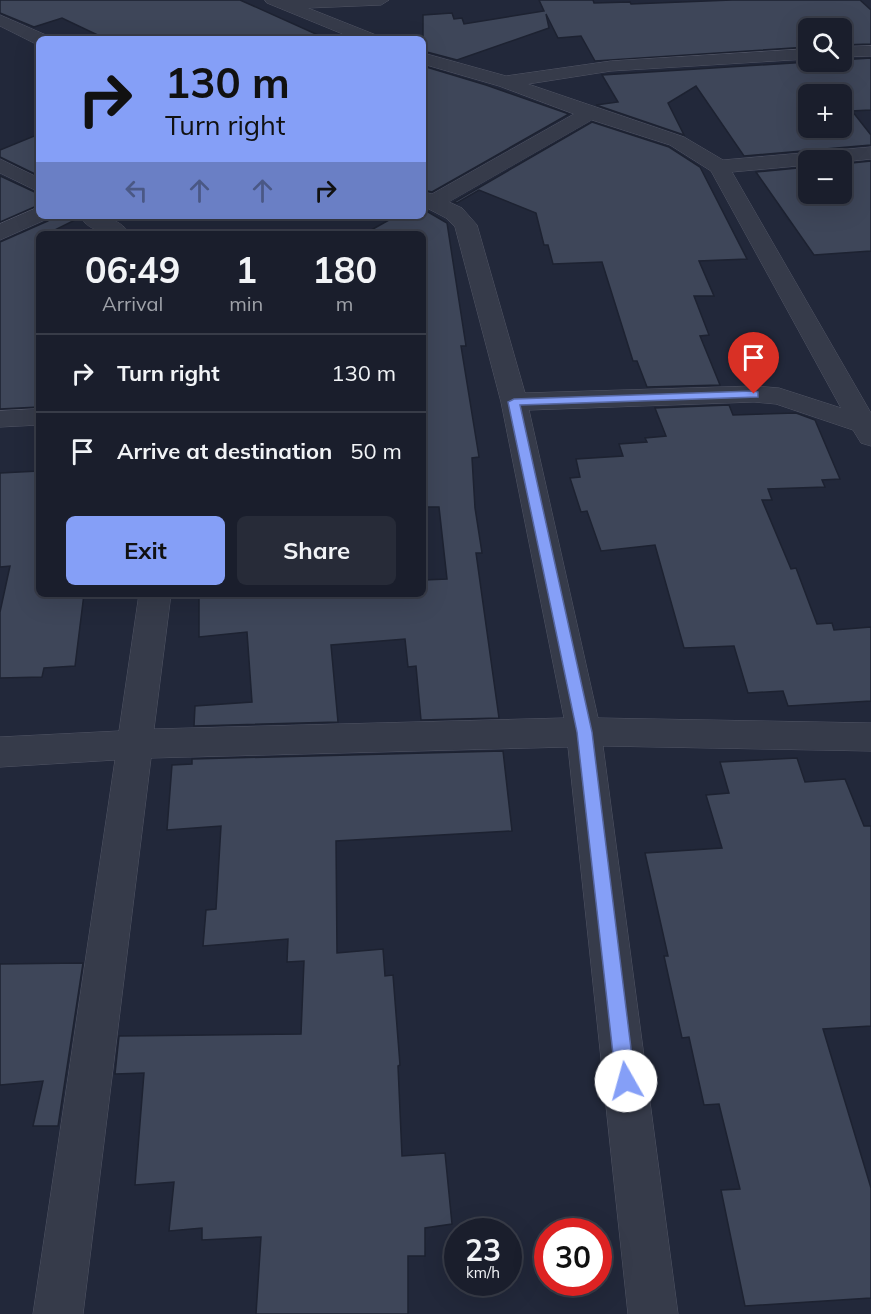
<!DOCTYPE html>
<html lang="en">
<head>
<meta charset="utf-8">
<style>
	:root { --surface:#1a1e2c; --page:#272b38; --text:#f1f3f6; --muted:#9fa2a9; --line:#383c48; --accent:#859ff7 }
	body { margin:0; font-family:Mulish,sans-serif; background:var(--page); color:var(--text); height:100vh; display:flex; flex-direction:column; font-size:22px; white-space:nowrap }
	* { box-sizing:border-box; margin:0 }
	p { font-size:20px; color:var(--muted) }
	.icon { flex:none; width:33px; height:33px; fill:none; stroke:currentColor; stroke-width:2; stroke-linecap:round; stroke-linejoin:round }
	.map { position:relative; flex:1; overflow:hidden }
	.sheet { position:absolute; left:36px; top:231px; width:390px; height:366px; display:flex; flex-direction:column; background:var(--surface); border-radius:9px; box-shadow:0 6px 24px #0002,0 0 0 2px var(--line) }
	.sheet>* { flex:none }
	.guide { position:absolute; left:36px; top:36px; width:390px; height:183px; border-radius:9px; box-shadow:0 6px 24px #0002,0 0 0 2px var(--line); background:#859ff7; color:#111; overflow:hidden }
	.buttons { position:absolute; left:798px; top:18px; display:grid; gap:12px }
	.buttons a { display:grid; place-items:center; width:54px; height:54px; border-radius:9px; background:var(--surface); box-shadow:0 6px 24px #0002,0 0 0 2px var(--line); font-size:30px }
	.speed { position:absolute; left:444px; top:1218px; display:flex; gap:12px; font-size:30px; font-weight:700; text-align:center }
	.speed>* { display:grid; place-content:center; width:78px; height:78px; border-radius:50%; background:var(--surface); box-shadow:0 6px 24px #0002,0 0 0 2px var(--line); line-height:1 }
	.speed small { font-size:15px; font-weight:400 }
	.speed .limit { border:9px solid #d22; background:#fff; color:#111 }
	.pin { position:absolute; display:grid; place-items:center; width:51px; height:51px; color:#fff; margin:-62px -26px; border-radius:50% 50% 50% 0; rotate:-45deg; box-shadow:0 0 6px #0007 }
	.pin .icon { rotate:45deg }
	.me { position:absolute; width:66px; margin:-33px; rotate:353deg; stroke-linejoin:round; filter:drop-shadow(0 0 4px #0008) }
	.turn { display:flex; align-items:center; gap:21px; height:126px; padding:0 30px; font-size:27px }
	.turn .icon { width:78px; height:78px; stroke-width:2.5 }
	.turn b { display:block; font-size:42px; line-height:51px }
	.lanes { display:flex; align-items:center; height:57px; padding:0 30px; background:#0003; justify-content:center; gap:30px; direction:ltr }
	.lanes .off { opacity:.35 }
	.eta { display:flex; justify-content:space-evenly; align-items:center; height:102px; text-align:center }
	.eta b { font-size:36px; font-weight:700; line-height:42px }
	.button { display:flex; gap:12px; margin-top:auto; padding:12px 30px }
	.button a { flex:1; height:69px; border-radius:9px; background:var(--accent); color:#111; font-size:24px; font-weight:700; line-height:69px; text-align:center }
	.button a+a { background:var(--page); color:var(--text) }
	ul { padding:0; list-style:none }
	li { display:flex; align-items:center; gap:18px; height:78px; padding:0 30px; border-top:2px solid var(--line) }
	li div { flex:1 }
	li b { display:block; font-size:22px }
	li em { font-style:normal }
	.map>svg:first-child { display:block }
</style>
</head>
<body>
<div class="map">
<svg width="871" height="1314" viewBox="0 0 871 1314">
	<rect width="100%" height="100%" fill="#22283a"/>
	<g fill="#3e4659" stroke="#1d2231" stroke-width="1.5" fill-rule="evenodd">
		<polygon points="0,0 240,0 327,39 106,39 62,18 34,27 0,13"/>
		<polygon points="539,0 593,0 594,3 630,2 631,4 732,0 860,0 871,10 871,44 842,45 842,28 808,28 808,47 595,61 581,36 558,38 546,14 549,28 457,60 423,51 423,15 452,13 454,19 462,18 464,24 544,11"/>
		<path d="M 871,58 L 871,110 L 852,111 L 871,135 L 871,145 L 744,156 L 696,86 L 668,103 L 684,135 L 596,105 L 618,102 L 602,75 ZM 808,94 L 842,94 L 842,128 L 808,128 Z"/>
		<polygon points="423,66 486,85 569,114 432,192 423,190"/>
		<polygon points="592,122 669,147 700,167 747,259 699,261 714,296 694,296 709,335 700,336 720,385 647,387 637,361 633,361 602,262 553,264 548,245 544,245 536,213 479,190 457,203 454,202"/>
		<polygon points="39,134 39,176 0,157 0,150"/>
		<polygon points="871,161 871,251 814,255 756,172 808,167 808,194 842,194 842,164"/>
		<polygon points="0,176 39,194 39,205 0,222"/>
		<polygon points="423,209 447,223 466,346 461,346 479,457 472,458 475,508 482,553 476,553 499,718 421,720 416,666 408,667 405,639 331,645 338,722 194,726 195,706 252,702 247,632 199,637 199,594 423,594 423,580 447,579 439,507 423,507 423,234 364,234 396,216 423,216"/>
		<polygon points="51,216 63,216 73,221 47,234 39,234 39,407 0,409 0,242 48,221"/>
		<polygon points="729,405 733,415 796,413 815,420 840,479 822,480 825,487 768,489 772,500 762,500 791,569 796,568 817,624 832,623 834,630 871,627 871,701 788,706 783,691 748,693 734,646 684,648 655,545 601,551 587,511 581,512 570,478 580,477 576,459 623,456 619,444 647,442 645,438 666,436 655,408"/>
		<polygon points="39,471 39,594 84,594 75,666 44,668 42,677 0,678 0,612 10,566 0,567 0,473"/>
		<polygon points="503,751 512,831 336,841 337,953 383,949 385,976 393,975 400,1065 398,1066 402,1156 445,1153 452,1224 425,1228 425,1256 408,1256 408,1314 256,1314 261,1237 202,1240 202,1228 169,1231 174,1182 135,1185 144,1073 115,1074 119,1036 301,1034 304,961 287,962 288,939 203,946 206,910 216,909 221,826 167,830 172,765 192,764 192,759"/>
		<polygon points="797,758 805,782 845,779 864,826 871,826 871,1026 823,1029 871,1188 871,1298 745,1306 721,1190 740,1189 719,1104 704,1105 689,1037 682,1038 664,956 668,956 645,853 722,848 706,795 729,793 720,762"/>
		<polygon points="83,963 58,1126 33,1126 43,1081 0,1085 0,964"/>
	</g>
	<g fill="none" stroke-linecap="round" stroke-linejoin="round">
		<g stroke="#515565" stroke-width="1">
			<g id="minor">
				<polygon points="265,0 389,0 381,5 308,8 376,35 379,39 355,39 267,3"/>
				<polygon points="0,15 46,35 49,39 39,39 39,44 34,43 0,26"/>
				<polygon points="871,46 871,56 842,57 842,47"/>
				<path d="M 808,49 L 808,59 L 611,71 L 528,84 L 684,137 L 723,160 L 871,147 L 871,159 L 842,162 L 808,160 L 808,165 L 732,172 L 871,413 L 871,446 L 861,443 L 853,430 L 776,404 L 754,402 L 529,410 L 598,718 L 871,723 L 871,751 L 603,746 L 678,1314 L 628,1314 L 568,747 L 151,758 L 83,1314 L 33,1314 L 115,760 L 0,767 L 0,737 L 119,731 L 139,594 L 171,594 L 154,729 L 564,718 L 501,402 L 455,227 L 446,218 L 423,206 L 423,192 L 432,194 L 574,114 L 499,86 L 423,64 L 423,53 L 506,76 L 611,61 ZM 592,120 L 670,145 L 711,171 L 841,408 L 779,388 L 754,386 L 525,393 L 477,225 L 462,208 L 449,202 Z"/>
				<polygon points="0,159 39,178 39,192 0,173"/>
				<polygon points="39,207 39,216 49,216 47,219 0,240 0,224"/>
				<path d="M 79,216 C 99,216 118,216 130,234 C 111,234 91,234 79,216 Z"/>
				<polygon points="39,409 39,425 0,427 0,411"/>
			</g>
		</g>
		<use href="#minor" fill="#363b4a" fill-rule="evenodd"/>
	</g>
	<polygon fill="#859ff7" stroke="#5667a1" stroke-width="1.5" points="754,391 758,392 758,397 520,405 592,732 635,1081 632,1088 626,1090 619,1088 616,1081 577,732 508,402 514,399"/>
</svg>
<div class="buttons">
<a><svg class="icon" aria-label="search" viewBox="0 0 24 24"><circle cx="10" cy="10" r="6"/><path d="M15 15l6 6"/></svg></a>
<a>+</a>
<a>−</a>
</div>
<div class="speed"><div>23<small>km/h</small></div><div class="limit">30</div></div>
<div class="pin" style="left:754px;top:394px;background:#d93025"><svg class="icon" aria-label="arrive" viewBox="0 0 24 24"><path d="M6 21V4h12l-3 4 3 4H6"/></svg></div>
<svg class="me" style="left:626px;top:1081px" viewBox="-20 -20 40 40"><circle r="19" fill="#fff"/><path d="M0-13L10 11 0 6-10 11z" fill="#859ff7"/></svg>
<div class="guide">
<div class="turn"><svg class="icon" aria-label="right" viewBox="0 0 24 24"><path d="M7 20v-9h11M14 6l5 5-5 5"/></svg><div><b>130 m</b>Turn right</div></div>
<div class="lanes"><svg class="icon off" aria-label="left" viewBox="0 0 24 24"><path d="M17 20v-9H6M10 6l-5 5 5 5"/></svg><svg class="icon off" aria-label="ahead" viewBox="0 0 24 24"><path d="M12 20V5M6 11l6-6 6 6"/></svg><svg class="icon off" aria-label="ahead" viewBox="0 0 24 24"><path d="M12 20V5M6 11l6-6 6 6"/></svg><svg class="icon" aria-label="right" viewBox="0 0 24 24"><path d="M7 20v-9h11M14 6l5 5-5 5"/></svg></div>
</div>
<section class="sheet">
<div class="eta">
<div><b>06:49</b><p>Arrival</p></div>
<div><b>1</b><p>min</p></div>
<div><b>180</b><p>m</p></div>
</div>
<ul>
<li><svg class="icon" aria-label="right" viewBox="0 0 24 24"><path d="M7 20v-9h11M14 6l5 5-5 5"/></svg><div><b>Turn right</b></div><em>130 m</em></li>
<li><svg class="icon" aria-label="arrive" viewBox="0 0 24 24"><path d="M6 21V4h12l-3 4 3 4H6"/></svg><div><b>Arrive at destination</b></div><em>50 m</em></li>
</ul>
<div class="button"><a>Exit</a><a>Share</a></div>
</section>
</div>
</body>
</html>
